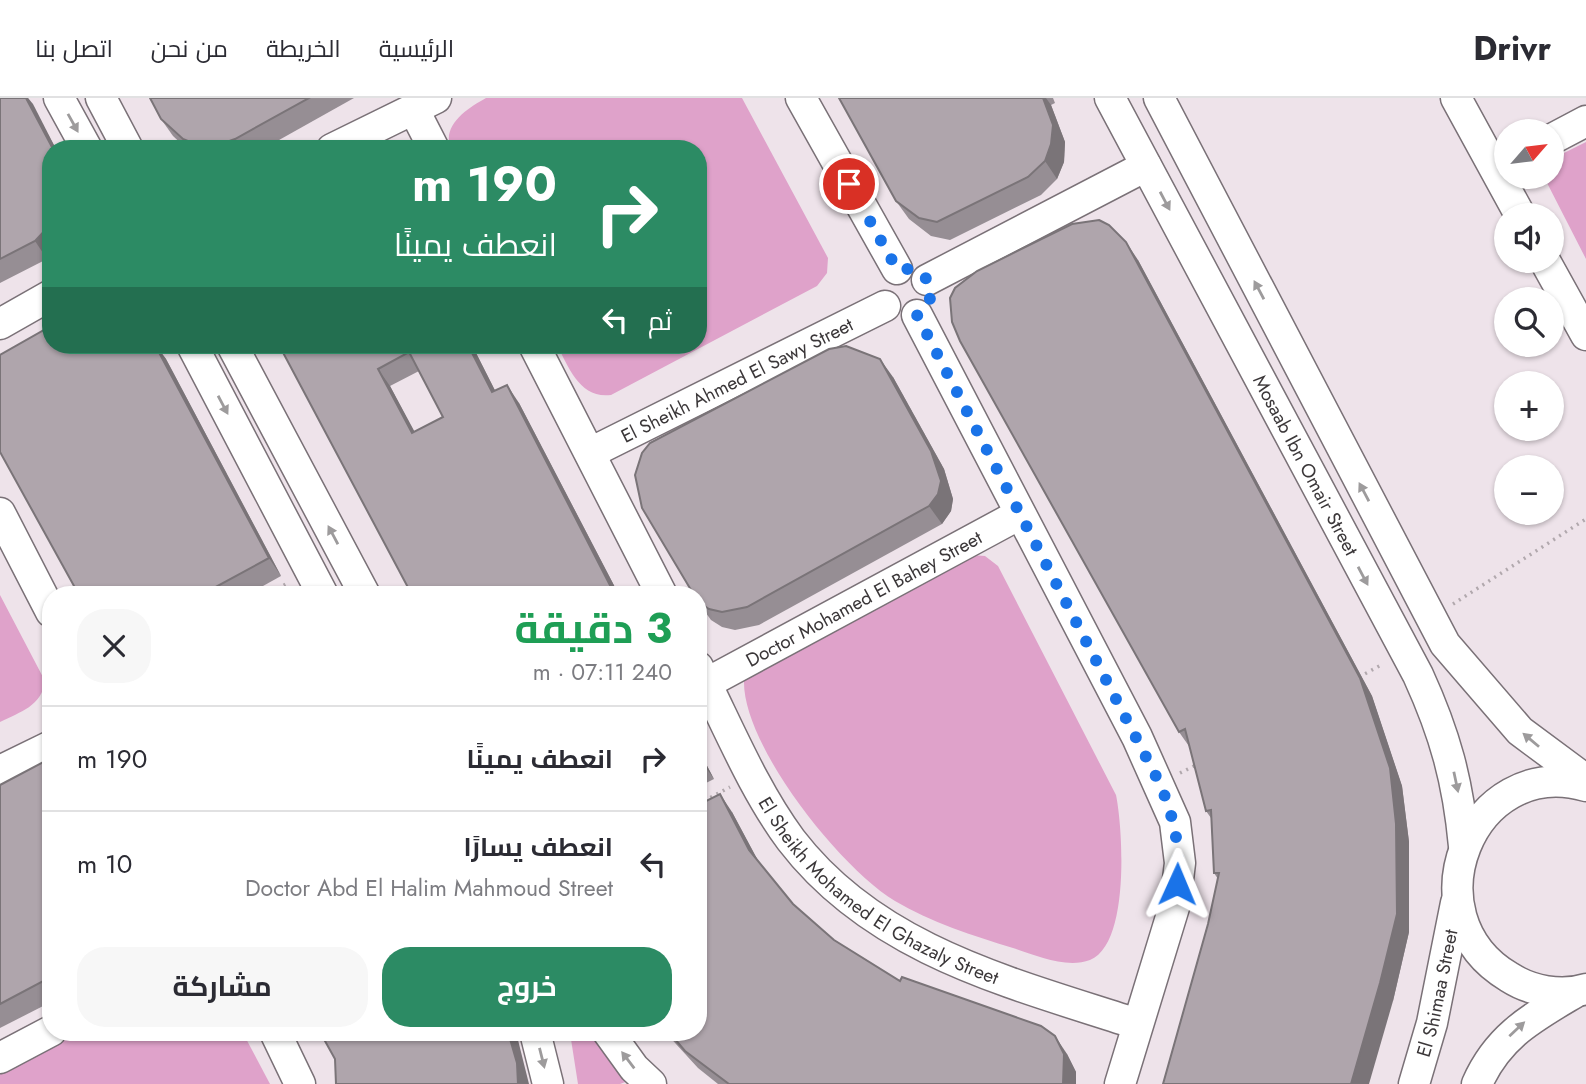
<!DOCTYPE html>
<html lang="ar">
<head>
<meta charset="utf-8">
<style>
	:root { --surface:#fff; --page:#f7f7f7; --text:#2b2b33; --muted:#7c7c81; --line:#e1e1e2; --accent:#2c8b64 }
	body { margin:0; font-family:Jost,Cairo,sans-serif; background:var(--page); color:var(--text); direction:rtl; height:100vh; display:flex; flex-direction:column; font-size:26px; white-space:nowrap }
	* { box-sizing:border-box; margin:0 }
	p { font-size:23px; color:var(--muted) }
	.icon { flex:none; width:38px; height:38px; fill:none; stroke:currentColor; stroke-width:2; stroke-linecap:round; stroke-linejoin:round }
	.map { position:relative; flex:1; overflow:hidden; direction:ltr }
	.panel { position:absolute; left:42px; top:488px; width:665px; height:455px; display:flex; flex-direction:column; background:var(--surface); border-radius:28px; box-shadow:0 2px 5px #0004; direction:rtl }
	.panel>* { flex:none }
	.top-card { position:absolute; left:42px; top:42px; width:665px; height:214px; border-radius:28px; box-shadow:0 2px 5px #0004; direction:rtl; background:#2c8b64; color:#fff; overflow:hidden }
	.needle { width:46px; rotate:62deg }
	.fabs { position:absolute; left:1494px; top:21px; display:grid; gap:14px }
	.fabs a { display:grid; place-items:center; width:70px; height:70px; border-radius:50%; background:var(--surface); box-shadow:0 2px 5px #0004; font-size:35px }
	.pin { position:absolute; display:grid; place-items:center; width:60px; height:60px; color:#fff; margin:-30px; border:4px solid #fff; border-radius:50%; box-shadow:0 2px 7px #0007 }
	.me { position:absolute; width:77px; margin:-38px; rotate:1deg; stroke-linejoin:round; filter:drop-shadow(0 0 5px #0008) }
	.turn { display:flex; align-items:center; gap:24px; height:147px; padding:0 35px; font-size:32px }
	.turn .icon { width:91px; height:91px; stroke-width:2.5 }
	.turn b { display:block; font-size:49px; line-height:60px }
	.then { display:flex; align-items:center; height:66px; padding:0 35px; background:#0003; gap:14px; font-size:26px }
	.round { display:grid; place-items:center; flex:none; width:74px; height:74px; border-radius:28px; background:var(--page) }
	.overview { display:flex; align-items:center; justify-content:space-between; height:119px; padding:0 35px }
	h1 { font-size:42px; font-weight:700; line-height:52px; color:#1e9e55 }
	.primary-button { display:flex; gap:14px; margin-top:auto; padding:14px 35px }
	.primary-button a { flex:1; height:80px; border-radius:28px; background:var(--accent); color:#fff; font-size:28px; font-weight:700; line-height:80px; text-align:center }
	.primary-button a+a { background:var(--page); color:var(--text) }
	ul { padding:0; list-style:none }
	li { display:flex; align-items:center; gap:21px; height:105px; padding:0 35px; border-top:2px solid var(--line) }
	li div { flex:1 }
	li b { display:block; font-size:26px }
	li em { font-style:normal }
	header { display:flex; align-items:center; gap:42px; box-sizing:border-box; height:98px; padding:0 35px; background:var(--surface); border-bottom:2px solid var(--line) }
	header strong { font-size:33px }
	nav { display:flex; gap:38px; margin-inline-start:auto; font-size:24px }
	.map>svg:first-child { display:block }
</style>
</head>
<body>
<header>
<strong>Drivr</strong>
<nav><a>الرئيسية</a><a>الخريطة</a><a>من نحن</a><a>اتصل بنا</a></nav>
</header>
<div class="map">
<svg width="1586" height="986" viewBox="0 0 1586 986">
	<rect width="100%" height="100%" fill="#eee3ea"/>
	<g fill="#dfa2ca">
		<path d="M 486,0 L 742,0 L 828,160 L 827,175 L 817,188 L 611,297 C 580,301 569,270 557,247 L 698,247 L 698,51 L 451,51 C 441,27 468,10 486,0 Z"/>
		<polygon points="1586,44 1586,161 1544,79 1552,79 1552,61"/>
		<path d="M 971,457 L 985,458 L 998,468 L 1116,697 C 1123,731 1130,846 1090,862 C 1066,871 1035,857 1013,850 C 974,838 930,824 895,803 C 840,770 742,647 744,582 Z"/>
		<path d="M 0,497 L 45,583 C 42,608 20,614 0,624 Z"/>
		<polygon points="69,934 243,935 270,986 0,986 0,972"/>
		<polygon points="570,935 594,935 628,983 620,986 578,986"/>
	</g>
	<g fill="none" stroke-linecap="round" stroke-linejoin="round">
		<g stroke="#7a7177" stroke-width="33">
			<g id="minor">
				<polyline points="59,0 87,51"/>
				<polyline points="101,0 128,51"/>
				<polyline points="801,0 897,171"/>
				<path id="s1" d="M 1110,0 L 1418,577 C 1445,636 1458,683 1464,748"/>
				<polyline points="1159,0 1445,546 1520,633 1586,682"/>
				<polyline points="1456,0 1520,117"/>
				<polyline points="414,12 434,51"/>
				<polyline points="1552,41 1586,23"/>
				<polyline points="332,51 436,0"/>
				<polyline points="1545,163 1586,237"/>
				<polyline points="927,182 1146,68"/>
				<polyline points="917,217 1137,639 1175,724 1180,765 1175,806 1120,986"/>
				<polyline points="0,226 51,197"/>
				<polyline points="192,247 323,497"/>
				<polyline points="232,247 365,497"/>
				<polyline points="534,247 662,497"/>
				<path id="s2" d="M 590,355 L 885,208"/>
				<polyline points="0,415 51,514"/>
				<path id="s3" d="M 698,569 C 727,626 753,691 791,742 C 876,853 1012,885 1137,926"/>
				<path id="s4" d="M 707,585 L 1020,416"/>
				<polyline points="0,673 51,648"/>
				<path d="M 1586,688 C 1471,655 1406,818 1509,879 C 1531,893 1561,899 1586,891"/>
				<polyline points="275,934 300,986"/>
				<polyline points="535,934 548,986"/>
				<polyline points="608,934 634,970 651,986"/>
				<polyline points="0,960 51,933"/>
				<path id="s5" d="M 1414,986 L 1432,925 L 1456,805"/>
				<path d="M 1477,986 C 1498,938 1532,920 1574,895"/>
			</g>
		</g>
		<g stroke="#b1a8ad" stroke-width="3.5" stroke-dasharray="2 5" stroke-linecap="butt">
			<polyline points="265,497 288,485"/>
			<polyline points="1453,506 1586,421"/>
			<polyline points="1359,579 1383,566"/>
			<polyline points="1180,675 1198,666"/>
			<polyline points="698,706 730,689"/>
		</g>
		<use href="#minor" stroke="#fff" stroke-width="30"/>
	</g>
	<g fill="#968e94" fill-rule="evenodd">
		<polygon points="0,0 28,0 56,51 51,51 51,158 47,161 0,185"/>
		<polygon points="150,0 354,0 263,51 187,51 173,38 161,21"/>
		<polygon points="839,0 1053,0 1055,5 1051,7 1065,44 1064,64 1057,81 1041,97 950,142 931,138 909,121 896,103"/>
		<polygon points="1138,162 1372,598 1402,688 1409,744 1409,834 1393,903 1208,826 1218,781 1214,775 1211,720 1206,713 1191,651 1179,634"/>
		<polygon points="51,247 156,247 166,261 281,478 247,497 79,497"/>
		<path d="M 279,247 L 472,247 L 495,293 L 519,305 L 619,497 L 412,497 ZM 419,273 L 443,319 L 414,334 L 390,288 Z"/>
		<polygon points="893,279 944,371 953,401 951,413 942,426 759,527 735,532 722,529 711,522 698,504"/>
		<polygon points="698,651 714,681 698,689"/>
		<polygon points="51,660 51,904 0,930 0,687"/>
		<polygon points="732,714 758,763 793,806 834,842 900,883 1067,956 1076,974 1076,986 718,986 698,970 665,934 698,934"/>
	</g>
	<g fill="#7a7478">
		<polygon points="26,0 28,0 33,6 56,51 53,51"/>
		<polygon points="1043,0 1046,0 1051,7 1065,44 1064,64 1057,81 1045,63"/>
		<polygon points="51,126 51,158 47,161 35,143"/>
		<polygon points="1126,144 1138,162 1372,598 1402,688 1409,744 1409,834 1393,903 1369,986 1351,986"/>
		<polygon points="155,247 166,261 281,478 269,460"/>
		<polygon points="468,247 472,247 505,312 492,294"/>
		<polygon points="880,261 893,279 944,371 953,401 951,413 942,426 929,408"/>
		<polygon points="378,271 390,288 425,353 412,335"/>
		<polygon points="507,287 519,305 619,497 615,497"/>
		<polygon points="698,651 714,681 701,663 698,657"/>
		<polygon points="720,696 732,714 762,770 749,752"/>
		<polygon points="508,934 516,934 529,986 518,986"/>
		<polygon points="1055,938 1067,956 1076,974 1076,986 1063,986"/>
	</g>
	<g fill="#afa5ac" stroke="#7a7478" stroke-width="2" fill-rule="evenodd">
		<polygon points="0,0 26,0 53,51 51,51 51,126 35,143 0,161"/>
		<polygon points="150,0 309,0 235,41 207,51 183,41 161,21"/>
		<polygon points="839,0 1043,0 1053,27 1051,46 1045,63 1028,79 937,124 919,120 896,103"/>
		<polygon points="1099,122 1109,127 1126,144 1360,580 1390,670 1396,726 1397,816 1380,885 1351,986 1163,986 1208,826 1219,775 1214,775 1211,712 1206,713 1185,631 1179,634 960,243 952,224 950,200 955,190 977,173 1072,126"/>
		<polygon points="51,228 51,247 155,247 269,460 201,497 79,497 0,354 0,257"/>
		<path d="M 279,247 L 468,247 L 492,294 L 507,287 L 615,497 L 412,497 ZM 409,254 L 443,319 L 412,335 L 378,271 Z"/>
		<polygon points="846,248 880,261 931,353 941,383 938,396 929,408 747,509 722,514 709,511 698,504 698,497 694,497 642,410 635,377 642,355 650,345 829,251"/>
		<polygon points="284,490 288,497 271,497"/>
		<polygon points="51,660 51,879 0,906 0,687"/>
		<polygon points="720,696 749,752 793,806 834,842 900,883 902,879 1041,928 1055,938 1064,956 1063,986 729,986 685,953 669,934 698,934 698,707"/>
		<polygon points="320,934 508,934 517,965 518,986 336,986 335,961"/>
	</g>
	<defs><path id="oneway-solid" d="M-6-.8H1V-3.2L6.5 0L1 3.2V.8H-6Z" transform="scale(1.75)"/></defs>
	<g fill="#9d9b9c">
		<use href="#oneway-solid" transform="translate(73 25) rotate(61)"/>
		<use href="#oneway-solid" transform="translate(1165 103) rotate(62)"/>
		<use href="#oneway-solid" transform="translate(1259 192) rotate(-118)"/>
		<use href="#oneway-solid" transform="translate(223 307) rotate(62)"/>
		<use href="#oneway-solid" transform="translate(1364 394) rotate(-118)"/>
		<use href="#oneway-solid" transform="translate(333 437) rotate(-118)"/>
		<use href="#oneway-solid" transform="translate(1363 478) rotate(62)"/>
		<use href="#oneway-solid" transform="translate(1531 642) rotate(-140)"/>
		<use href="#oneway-solid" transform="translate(1456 684) rotate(78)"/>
		<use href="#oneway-solid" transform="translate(1517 931) rotate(-43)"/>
		<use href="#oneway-solid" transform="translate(542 960) rotate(76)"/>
		<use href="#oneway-solid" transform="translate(628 962) rotate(-127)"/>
	</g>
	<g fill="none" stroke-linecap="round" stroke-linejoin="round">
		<path stroke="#1a73e8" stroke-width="12" stroke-dasharray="0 21.6" d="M 849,86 L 897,171 L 914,171 L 928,182 L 930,202 L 917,217 L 1160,686 C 1174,720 1181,749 1177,786"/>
	</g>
	<g text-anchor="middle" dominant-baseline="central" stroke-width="5" stroke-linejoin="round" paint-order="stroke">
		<g font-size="19" fill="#3b3739" stroke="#eee3ea">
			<text stroke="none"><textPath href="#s2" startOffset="164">El Sheikh Ahmed El Sawy Street</textPath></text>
			<text stroke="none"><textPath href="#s1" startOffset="416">Mosaab Ibn Omair Street</textPath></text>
			<text stroke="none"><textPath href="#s4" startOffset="178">Doctor Mohamed El Bahey Street</textPath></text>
			<text stroke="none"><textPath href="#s3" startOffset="298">El Sheikh Mohamed El Ghazaly Street</textPath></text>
			<text stroke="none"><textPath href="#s5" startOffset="94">El Shimaa Street</textPath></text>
		</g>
	</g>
</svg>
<div class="fabs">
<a><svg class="needle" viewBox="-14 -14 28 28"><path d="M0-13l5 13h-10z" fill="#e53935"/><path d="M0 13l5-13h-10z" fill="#7c7c81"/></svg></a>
<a><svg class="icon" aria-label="sound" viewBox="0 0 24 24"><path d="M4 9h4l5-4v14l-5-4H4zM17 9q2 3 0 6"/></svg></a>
<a><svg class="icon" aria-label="search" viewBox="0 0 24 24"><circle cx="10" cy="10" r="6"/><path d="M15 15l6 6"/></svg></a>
<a>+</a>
<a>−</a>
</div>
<div class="pin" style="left:849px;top:86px;background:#d93025"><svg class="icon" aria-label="arrive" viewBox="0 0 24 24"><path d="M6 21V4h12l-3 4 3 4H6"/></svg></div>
<svg class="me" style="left:1177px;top:786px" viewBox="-20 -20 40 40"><path d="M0-17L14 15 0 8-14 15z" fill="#1a73e8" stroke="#fff" stroke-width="4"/></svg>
<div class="top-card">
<div class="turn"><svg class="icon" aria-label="right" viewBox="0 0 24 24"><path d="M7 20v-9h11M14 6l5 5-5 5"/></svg><div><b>190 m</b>انعطف يمينًا</div></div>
<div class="then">ثم<svg class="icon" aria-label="left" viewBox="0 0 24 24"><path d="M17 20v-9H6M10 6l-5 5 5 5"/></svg></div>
</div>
<section class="panel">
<div class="overview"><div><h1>3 دقيقة</h1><p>240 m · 07:11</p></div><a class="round"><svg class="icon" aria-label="close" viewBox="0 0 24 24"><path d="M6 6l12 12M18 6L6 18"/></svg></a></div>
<ul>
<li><svg class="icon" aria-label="right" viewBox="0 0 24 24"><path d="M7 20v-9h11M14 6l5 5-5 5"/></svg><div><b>انعطف يمينًا</b></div><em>190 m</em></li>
<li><svg class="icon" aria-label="left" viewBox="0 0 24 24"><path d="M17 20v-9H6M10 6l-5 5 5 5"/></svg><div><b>انعطف يسارًا</b><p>Doctor Abd El Halim Mahmoud Street</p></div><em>10 m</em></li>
</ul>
<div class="primary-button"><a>خروج</a><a>مشاركة</a></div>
</section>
</div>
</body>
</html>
